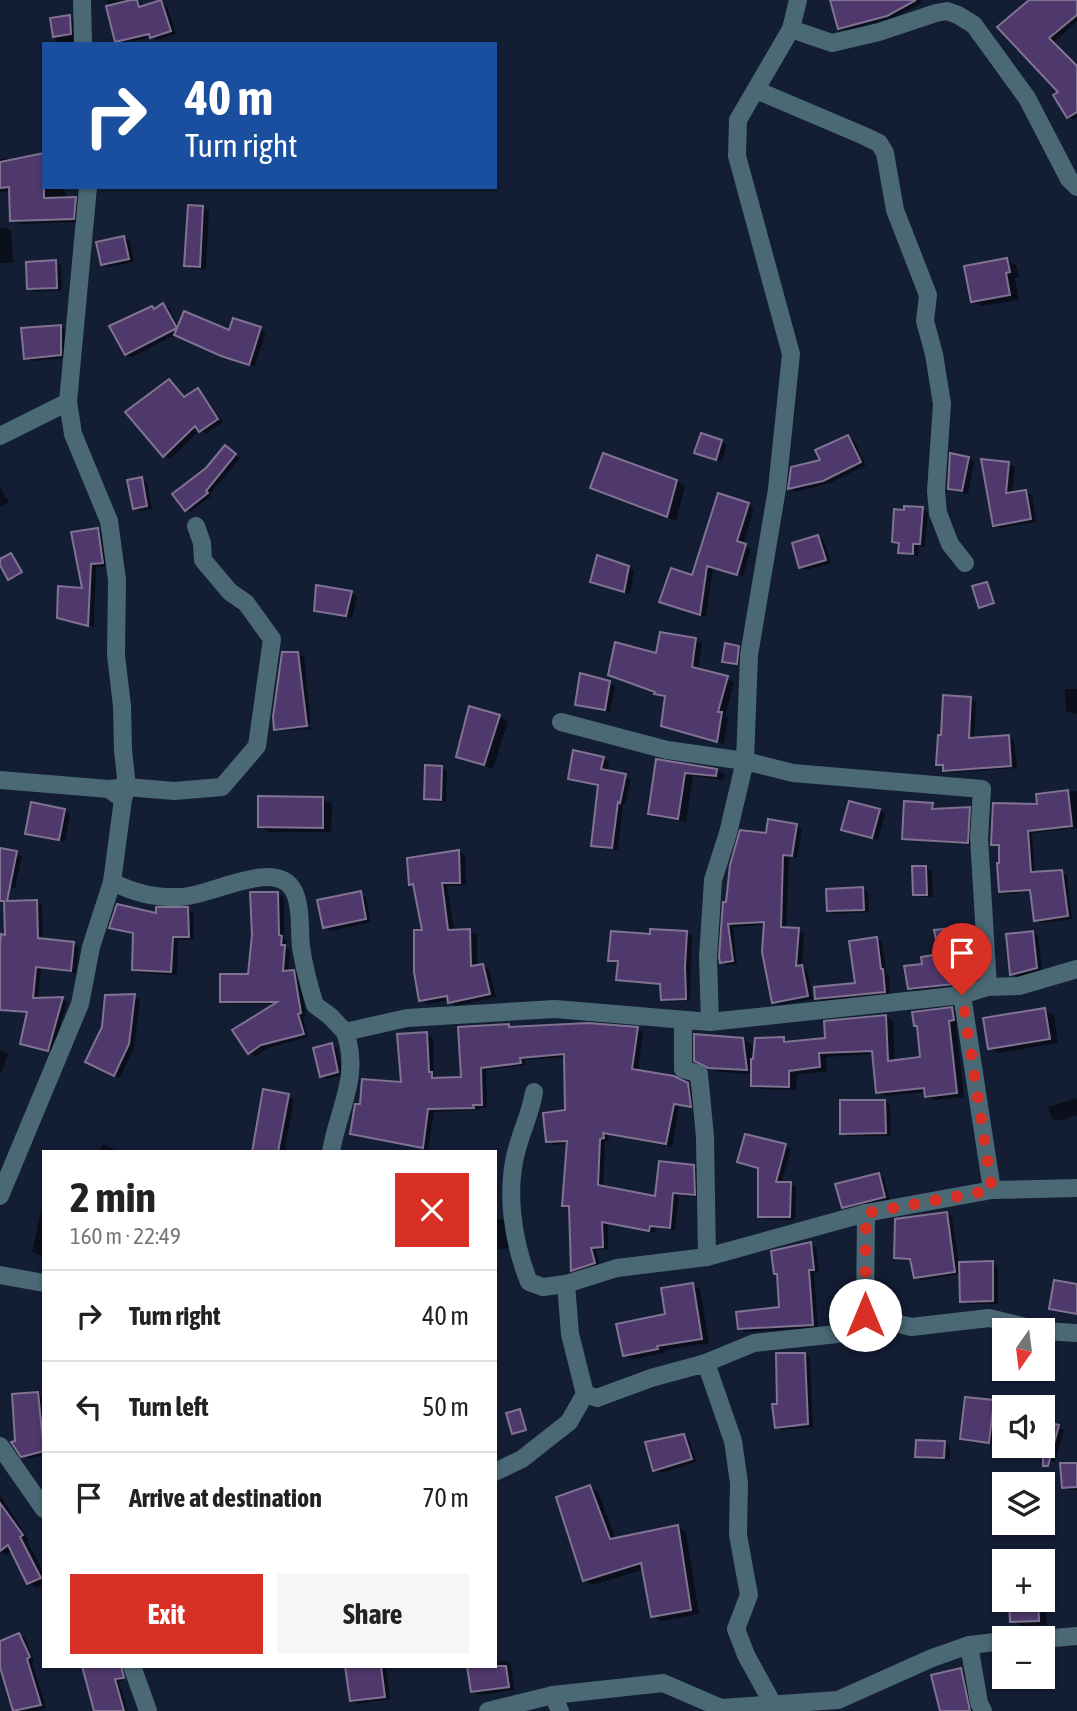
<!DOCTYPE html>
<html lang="en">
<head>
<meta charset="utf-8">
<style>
	:root { --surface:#fff; --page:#f6f6f6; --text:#222; --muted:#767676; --line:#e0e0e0; --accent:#d93025 }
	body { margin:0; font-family:"Asap Condensed",sans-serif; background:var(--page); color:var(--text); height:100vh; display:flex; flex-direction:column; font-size:26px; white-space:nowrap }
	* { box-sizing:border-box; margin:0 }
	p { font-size:23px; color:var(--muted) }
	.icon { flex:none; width:38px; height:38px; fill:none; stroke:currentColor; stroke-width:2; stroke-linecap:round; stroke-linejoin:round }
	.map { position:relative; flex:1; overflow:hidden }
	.side { position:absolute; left:42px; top:1150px; width:455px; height:518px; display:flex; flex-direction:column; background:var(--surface); border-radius:0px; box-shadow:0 2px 5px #0004 }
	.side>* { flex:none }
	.guide { position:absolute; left:42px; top:42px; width:455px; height:147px; border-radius:0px; box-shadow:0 2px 5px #0004; background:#1a4fa0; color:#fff; overflow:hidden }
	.needle { width:46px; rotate:194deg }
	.fabs { position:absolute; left:992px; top:1318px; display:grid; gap:14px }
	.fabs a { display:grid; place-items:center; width:63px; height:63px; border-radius:0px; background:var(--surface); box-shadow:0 2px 5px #0004; font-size:35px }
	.pin { position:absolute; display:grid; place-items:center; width:60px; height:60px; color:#fff; margin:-72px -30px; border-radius:50% 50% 50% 0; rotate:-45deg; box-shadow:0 0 7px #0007 }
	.pin .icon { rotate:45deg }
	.me { position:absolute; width:77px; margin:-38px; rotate:0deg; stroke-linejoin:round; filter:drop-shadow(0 0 5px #0008) }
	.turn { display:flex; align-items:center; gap:24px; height:147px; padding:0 28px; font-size:32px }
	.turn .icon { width:91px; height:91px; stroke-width:2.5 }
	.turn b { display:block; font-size:49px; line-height:60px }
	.round { display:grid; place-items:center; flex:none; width:74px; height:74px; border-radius:0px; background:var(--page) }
	.overview { display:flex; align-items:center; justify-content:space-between; height:119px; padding:0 28px }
	h1 { font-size:42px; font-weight:700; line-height:52px }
	.primary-button { display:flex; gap:14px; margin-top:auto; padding:14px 28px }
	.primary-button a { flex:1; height:80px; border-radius:0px; background:var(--accent); color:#fff; font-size:28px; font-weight:700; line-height:80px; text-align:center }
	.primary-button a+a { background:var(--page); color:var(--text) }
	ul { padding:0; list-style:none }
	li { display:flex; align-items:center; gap:21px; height:91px; padding:0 28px; border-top:2px solid var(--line) }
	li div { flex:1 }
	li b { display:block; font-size:26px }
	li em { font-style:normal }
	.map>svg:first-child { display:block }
</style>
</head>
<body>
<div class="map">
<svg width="1077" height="1711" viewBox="0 0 1077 1711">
	<rect width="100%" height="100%" fill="#131d34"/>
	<g fill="#0007">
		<polygon points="100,0 137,1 142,4 143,8 161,2 167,6 176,34 157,40 152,37 122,44 116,41 107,1"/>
		<polygon points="832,0 920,0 922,3 893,18 845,31 839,27"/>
		<polygon points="1031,0 1077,0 1077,22 1054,42 1076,65 1077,118 1074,120 1068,116"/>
		<polygon points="70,17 74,20 75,44 56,44 52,20"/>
		<polygon points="8,158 44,187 64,187 67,199 75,199 82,203 81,222 19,224 12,220 11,191 0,192 0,159"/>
		<polygon points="203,207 209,211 206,269 192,269 186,265"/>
		<polygon points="5,227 11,231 13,263 0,263 0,228"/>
		<polygon points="124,238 130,241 134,262 108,267 102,264"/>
		<polygon points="1007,260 1016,265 1019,277 1015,278 1019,300 981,306 972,301"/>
		<polygon points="55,262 61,265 62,290 35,292 29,288"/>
		<polygon points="163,305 169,308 179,327 230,332 234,320 266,332 255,366 229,358 176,334 132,357 126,354 152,308 156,310"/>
		<polygon points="60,327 66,330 66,358 32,361 26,358"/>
		<polygon points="169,381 175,384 186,398 198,390 203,393 223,422 206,434 200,430 170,459 164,455"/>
		<polygon points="848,437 854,440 866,465 830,483 796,492 790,488"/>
		<polygon points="721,442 727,445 722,462 696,453"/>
		<polygon points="230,450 240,458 210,494 211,496 190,512 186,509"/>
		<polygon points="968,458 974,462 968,494 955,491 949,488"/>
		<polygon points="983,461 1009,464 1015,467 1012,494 1026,492 1032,495 1036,522 1001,528 995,525"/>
		<polygon points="141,479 147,482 152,509 140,511 134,508"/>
		<polygon points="676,481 685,486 676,521 592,487"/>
		<polygon points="0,488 9,502 0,507"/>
		<polygon points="748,504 754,508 743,545 751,549 743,576 713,568 706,617 661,601 693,577"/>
		<polygon points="922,509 928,512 925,547 919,546 918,556 906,555 900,552 901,545 894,541 906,511"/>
		<polygon points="98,529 104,533 108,566 96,567 94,627 59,617 84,590"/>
		<polygon points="818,537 824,540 831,563 807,570 801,567"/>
		<polygon points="628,567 634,571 630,594 592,581"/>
		<polygon points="987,583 995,604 982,608 980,607"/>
		<polygon points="318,587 352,593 357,596 352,618 322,613 316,610"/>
		<polygon points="696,640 702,644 698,670 734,682 725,716 728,718 724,744 663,725 667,698 610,675"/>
		<polygon points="738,647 744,651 743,666 724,661"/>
		<polygon points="298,654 304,657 311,724 279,728 279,731 276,729"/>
		<polygon points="609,683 615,686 610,712 582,707 576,704"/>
		<polygon points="1065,689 1077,689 1077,714 1066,711"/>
		<polygon points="970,698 976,702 974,739 1009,736 1014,740 1017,768 950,773 938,764"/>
		<polygon points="499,716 508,721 493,769 458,756"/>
		<polygon points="312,727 312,729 280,731"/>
		<polygon points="603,758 609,762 607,772 631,779 625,805 623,804 618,850 598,848 593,845 599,787 570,779"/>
		<polygon points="657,761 717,770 725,775 724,780 693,776 686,822 658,818 649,813"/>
		<polygon points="441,767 447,771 446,802 432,802 426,798"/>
		<polygon points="1077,791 1077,828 1032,833 1035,873 1061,872 1067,875 1072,919 1041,923 1035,920 1032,892 1006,894 1001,891 1001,847 993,844 1039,806 1038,795"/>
		<polygon points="322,799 332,804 331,832 269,832 260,826"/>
		<polygon points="932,805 938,810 969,809 975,812 973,845 909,841 903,838"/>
		<polygon points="64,810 70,814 65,842 32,836 27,833"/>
		<polygon points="879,810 885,814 878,840 844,829"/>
		<polygon points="796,825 802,829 797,858 789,857 786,929 799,930 804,933 802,967 807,970 813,999 779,1005 773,1002 766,925 733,927 737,964 727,965 721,962 727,904 768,835"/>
		<polygon points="0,849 22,856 15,888 0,885"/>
		<polygon points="458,851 465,855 466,885 447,886 454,931 470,931 477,935 477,967 483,966 489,969 496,997 456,1006 449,1000 427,1004 421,1000 424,931 414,885 411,883"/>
		<polygon points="926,867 932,871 933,897 921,897 915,894"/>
		<polygon points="863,889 868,892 869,912 834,914 828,910"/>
		<polygon points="360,893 366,897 371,922 331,931 325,927"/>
		<polygon points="278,894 284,897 284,939 287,941 286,948 290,950 288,972 293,971 299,975 306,1016 303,1017 308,1037 268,1048 255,1056 249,1053 276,1004 228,1004 222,1001 250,975"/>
		<polygon points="36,902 42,905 43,941 74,944 79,947 76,973 41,968 38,1000 62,999 67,1002 53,1052 22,1043 28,1013 0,1011 0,956 3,933 7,933"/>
		<polygon points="188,909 193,913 194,939 178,940 177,975 139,973 133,969 135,934 111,927"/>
		<polygon points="963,929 969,932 980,982 915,991 910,988 924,965 942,956"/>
		<polygon points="1033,932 1038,936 1042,970 1018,977 1012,974"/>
		<polygon points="687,933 692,936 690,1000 667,1002 662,999 662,985 622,982 618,979 619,963 610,960 651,936"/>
		<polygon points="877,939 882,942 886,973 889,974 890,994 823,1002 817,998 857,985"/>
		<polygon points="134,996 140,999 134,1047 120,1078 93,1065"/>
		<polygon points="952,1009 960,1014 961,1024 956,1024 964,1097 934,1100 926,1096 926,1092 885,1096 877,1091 874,1054 826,1057 827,1071 797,1075 796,1090 760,1089 753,1085 753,1074 719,1072 696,1060 742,1039 752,1045 753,1060 784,1039 791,1043 827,1039 885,1016 893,1021 895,1062 922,1059"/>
		<polygon points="1044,1010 1054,1015 1058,1043 999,1053 990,1048"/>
		<polygon points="508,1026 513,1029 638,1029 643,1032 638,1072 688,1084 694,1088 696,1109 679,1106 672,1147 608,1135 609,1141 605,1141 603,1188 656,1198 694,1167 700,1170 700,1198 679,1195 675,1230 656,1228 655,1233 608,1224 608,1249 596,1250 600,1266 578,1273 573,1270 571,1209 564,1205 569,1144 554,1145 548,1141 567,1112 566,1057 525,1060 526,1065 486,1070 487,1108 479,1108 479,1110 434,1112 428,1150 358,1136 352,1133 402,1084 427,1034 433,1038 434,1076 437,1079 463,1079"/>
		<polygon points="331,1045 337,1048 343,1075 327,1079 321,1076"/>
		<polygon points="0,1050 8,1054 1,1074 0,1073"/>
		<polygon points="288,1096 294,1100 285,1148 288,1152 251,1152 252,1143 255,1143"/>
		<polygon points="1077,1098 1077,1115 1057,1121 1051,1117 1048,1107"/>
		<polygon points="885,1101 890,1105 891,1136 848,1136 842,1133"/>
		<polygon points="103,1144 118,1151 119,1152 99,1152"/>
		<polygon points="785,1146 791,1149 781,1184 790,1184 796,1187 795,1220 765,1219 759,1216 759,1168 740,1161"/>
		<polygon points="879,1175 884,1178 890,1200 849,1210 843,1207"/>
		<polygon points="44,1198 44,1257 32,1252"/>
		<polygon points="946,1214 952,1217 959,1264 992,1263 998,1266 998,1304 968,1304 962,1301 961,1274 921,1280 915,1277 913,1261 901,1260 895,1257"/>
		<polygon points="495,1218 505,1221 510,1248 495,1249"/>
		<polygon points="810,1244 816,1247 819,1272 814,1273 818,1328 745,1332 739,1328 781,1309"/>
		<polygon points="693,1285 700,1289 709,1343 664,1350 665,1353 632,1359 625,1355 667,1315"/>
		<polygon points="1077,1286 1077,1315 1051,1308"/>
		<polygon points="805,1355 810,1358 813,1427 782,1430 776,1426 778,1405"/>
		<polygon points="37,1394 43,1397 44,1455 29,1459 22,1455"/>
		<polygon points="993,1402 999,1405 995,1445 968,1442 962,1439"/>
		<polygon points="519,1411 527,1431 516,1434 513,1433"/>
		<polygon points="1043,1423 1064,1430 1055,1462 1019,1450 1020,1446 1043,1446"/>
		<polygon points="683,1436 689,1439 697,1462 661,1473 655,1470"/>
		<polygon points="944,1443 950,1446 950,1460 923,1459 917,1456"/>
		<polygon points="1077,1464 1077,1490 1069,1490 1064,1487"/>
		<polygon points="590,1487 598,1492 616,1539 678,1527 686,1532 699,1614 661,1621 653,1616 644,1569 593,1585 584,1580"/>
		<polygon points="0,1495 29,1540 27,1541 44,1574 44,1584 36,1588 29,1583 13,1551 6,1555 0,1552"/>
		<polygon points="1043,1571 1047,1625 1021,1626 1012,1621 1011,1600 1043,1600"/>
		<polygon points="19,1634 25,1638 34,1661 32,1662 46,1708 36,1711 15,1711 3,1671 0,1669 0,1642"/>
		<polygon points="505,1661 511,1664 514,1690 479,1695 473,1691 495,1666 495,1662"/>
		<polygon points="84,1666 121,1666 124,1681 119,1682 128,1711 95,1711"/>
		<polygon points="346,1666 386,1666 390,1699 357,1704 351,1700"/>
		<polygon points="961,1670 967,1673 974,1711 942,1711"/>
	</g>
	<g fill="#4f386c" stroke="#807392" stroke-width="2">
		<polygon points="131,0 137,0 139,7 161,0 171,31 150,38 149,34 115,42 106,6"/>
		<polygon points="830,0 916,0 887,16 838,29"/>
		<polygon points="1029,0 1077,0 1077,15 1049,38 1077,66 1077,112 1067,118 1053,95 1058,92 997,27"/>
		<polygon points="70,15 71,34 53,37 50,18"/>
		<polygon points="44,153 44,198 76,197 74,219 10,221 9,187 0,188 0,162"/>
		<polygon points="188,205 203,206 200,267 184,266"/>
		<polygon points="124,236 129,259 101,265 96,242"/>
		<polygon points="1007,258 1010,272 1006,273 1010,295 971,302 964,266"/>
		<polygon points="56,260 57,288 27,289 26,262"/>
		<polygon points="163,303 177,328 125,355 109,326 152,306 154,309"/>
		<polygon points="184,311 229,330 233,318 261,327 249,365 221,356 174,335"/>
		<polygon points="61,325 61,355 24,359 21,328"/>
		<polygon points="169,379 184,397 198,388 218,419 199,432 195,426 163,457 125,412"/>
		<polygon points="701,433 722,440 716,460 694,453"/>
		<polygon points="848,435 861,462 823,481 788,489 791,467 820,460 815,450"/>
		<polygon points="225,445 236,454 206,491 208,493 185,511 172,494 206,468"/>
		<polygon points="603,453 677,480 667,517 590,488"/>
		<polygon points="950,453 969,457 962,491 948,489"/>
		<polygon points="981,459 1009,462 1006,493 1026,490 1031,519 993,526"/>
		<polygon points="142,477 147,506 133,509 127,480"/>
		<polygon points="718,493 749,503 737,541 746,544 737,575 707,566 700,615 659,602 671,568 692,575"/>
		<polygon points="904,506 923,507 920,544 913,544 913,554 898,553 899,543 892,542 894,509 904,510"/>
		<polygon points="98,528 103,563 91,564 88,626 57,618 58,586 82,588 71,532"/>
		<polygon points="818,535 826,560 799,568 792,543"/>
		<polygon points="11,553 22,572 8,580 0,565 0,559"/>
		<polygon points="597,555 629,566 624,592 590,582"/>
		<polygon points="987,582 994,603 979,608 972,586"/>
		<polygon points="316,585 352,591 346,616 314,611"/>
		<polygon points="660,632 696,638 692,667 728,676 718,712 722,712 717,742 661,726 665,696 654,694 655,692 608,675 615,642 656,653"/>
		<polygon points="725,643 739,646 737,664 722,662"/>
		<polygon points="282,652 298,652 307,726 274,730 273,717"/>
		<polygon points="580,673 610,681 605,710 575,705"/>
		<polygon points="943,695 971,697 969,738 1009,735 1011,766 943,771 943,765 936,765 938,735 941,735"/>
		<polygon points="469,706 500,715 484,765 456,757"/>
		<polygon points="573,750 604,757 601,769 626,774 620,803 618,802 612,848 591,846 598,785 568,779"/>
		<polygon points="656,759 717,769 716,776 685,773 678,819 648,814"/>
		<polygon points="425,765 442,766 441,800 424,799"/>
		<polygon points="1068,790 1072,826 1028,831 1031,872 1062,870 1068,916 1034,921 1030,890 999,892 997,863 999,863 999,845 991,845 993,803 1037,804 1036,794"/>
		<polygon points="258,796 323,797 323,828 258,827"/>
		<polygon points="849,801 880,809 872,838 841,830"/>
		<polygon points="904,801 933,803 932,809 970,807 968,843 902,839"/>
		<polygon points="31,802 65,809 59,840 25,834"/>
		<polygon points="768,819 797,824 792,856 783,855 781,927 799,928 796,966 802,965 808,996 772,1003 762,952 764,922 728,924 733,961 720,963 719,957 723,902 726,902 730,865 740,830 766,833"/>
		<polygon points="0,848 17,851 7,901 37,900 38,938 74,942 71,971 36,967 33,998 63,997 48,1051 20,1044 27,1012 0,1010 0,945 1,934 5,935 4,901 0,901"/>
		<polygon points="459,850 460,883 442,883 448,930 470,929 471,966 483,964 490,994 448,1003 447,996 419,1001 414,972 414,930 422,930 413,884 409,885 407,858"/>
		<polygon points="912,866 926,866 927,895 913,895"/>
		<polygon points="863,887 864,910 827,911 826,889"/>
		<polygon points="361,891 366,919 323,928 317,900"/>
		<polygon points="250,892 278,892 279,935 282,936 281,945 285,945 283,971 294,970 301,1013 298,1014 304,1034 261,1045 248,1054 232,1030 277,1002 220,1002 220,974 248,974 252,935"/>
		<polygon points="117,904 156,913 156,907 188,907 189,937 173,937 171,972 132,970 133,933 109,928"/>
		<polygon points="964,927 975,979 954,984 908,989 904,966 922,964 921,957 939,954 934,930"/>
		<polygon points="650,929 687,931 685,966 686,999 661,1000 660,984 616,980 618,961 608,961 611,931 650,934"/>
		<polygon points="1033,931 1037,968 1010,975 1006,934"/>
		<polygon points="877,937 881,969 883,969 885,992 815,999 814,987 855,983 849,941"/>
		<polygon points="135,994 129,1044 114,1076 85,1062 102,1027 105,995"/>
		<polygon points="952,1007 954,1020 949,1021 957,1093 925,1097 924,1088 876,1093 872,1051 819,1053 820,1067 789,1071 789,1087 751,1086 751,1059 753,1059 755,1038 784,1037 784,1042 825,1038 824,1021 886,1015 888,1061 920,1057 917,1026 914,1026 912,1012"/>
		<polygon points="1045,1008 1050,1039 988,1049 983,1018"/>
		<polygon points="588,1023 638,1027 632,1069 674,1076 688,1083 691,1107 674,1104 666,1144 603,1133 604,1138 600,1139 598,1185 655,1196 659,1161 694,1165 695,1195 673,1193 670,1228 650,1226 649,1231 602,1222 603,1247 591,1248 595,1263 571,1271 569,1206 562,1206 567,1141 546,1142 543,1113 565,1110 564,1054 520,1058 521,1063 481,1068 482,1105 473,1105 474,1108 428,1109 423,1148 350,1134 355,1104 360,1104 362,1079 401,1082 397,1034 427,1032 429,1072 432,1072 432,1078 461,1077 458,1027 509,1024 509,1027"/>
		<polygon points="694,1034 743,1038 747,1070 708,1068 694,1061"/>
		<polygon points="332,1043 338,1072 320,1077 313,1048"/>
		<polygon points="263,1089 289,1094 278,1152 252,1152"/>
		<polygon points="840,1100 885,1100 886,1133 840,1134"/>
		<polygon points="745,1134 786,1144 776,1182 791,1182 790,1217 758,1217 758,1168 737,1162"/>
		<polygon points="879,1173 885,1197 842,1208 835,1184"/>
		<polygon points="947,1212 955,1272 914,1278 910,1259 894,1258 895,1219"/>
		<polygon points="811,1242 814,1270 809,1270 813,1325 738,1329 736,1312 779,1307 777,1274 774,1274 771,1251"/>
		<polygon points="993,1261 993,1301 960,1302 959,1262"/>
		<polygon points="1054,1280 1077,1284 1077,1314 1049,1309"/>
		<polygon points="693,1283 702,1339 657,1346 658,1349 623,1356 616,1324 665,1314 661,1288"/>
		<polygon points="776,1353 805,1353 808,1424 775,1428 772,1404 777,1404"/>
		<polygon points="38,1392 44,1451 21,1457 11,1442 15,1441 12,1394"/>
		<polygon points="965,1397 994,1400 989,1443 960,1439"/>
		<polygon points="520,1409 526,1430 512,1434 506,1413"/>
		<polygon points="1043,1421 1059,1425 1048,1466 1043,1466"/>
		<polygon points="684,1434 692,1459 653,1471 645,1442"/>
		<polygon points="916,1440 945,1441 944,1458 915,1457"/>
		<polygon points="1060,1463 1077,1463 1077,1487 1062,1488"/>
		<polygon points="590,1485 610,1539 678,1525 691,1610 651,1617 641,1563 583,1581 556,1497"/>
		<polygon points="0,1503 23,1535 20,1537 41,1578 27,1584 8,1545 0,1551"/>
		<polygon points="1009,1600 1038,1600 1039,1621 1010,1622"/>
		<polygon points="19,1633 30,1657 27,1659 41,1705 13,1711 0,1667 0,1641"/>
		<polygon points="82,1666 121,1666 124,1678 115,1679 124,1711 94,1711"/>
		<polygon points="345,1666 381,1666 385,1697 350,1701"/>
		<polygon points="467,1666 506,1666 509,1687 471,1692"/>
		<polygon points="961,1668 970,1711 940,1711 931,1675"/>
	</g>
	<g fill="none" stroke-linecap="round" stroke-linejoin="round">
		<g stroke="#4a6975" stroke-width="18">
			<polyline points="82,0 83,44"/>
			<polyline points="798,0 791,29 738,120 737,156 791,354 777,489 749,655 745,761 793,773 982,789 979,838 988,987"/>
			<polyline points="791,29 832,43 879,32 936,13 947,11 958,15 974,25 1027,98 1069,179 1077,187"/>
			<polyline points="756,90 862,135 879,143 885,153 895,210 928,295 925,321 934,354 942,404 936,491 938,513 950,544 965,563"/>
			<polyline points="0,436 68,402"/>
			<polyline points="561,722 667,750 745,761 728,833 713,880 708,957 710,1022"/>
			<polyline points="0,780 109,789 117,795"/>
			<polyline points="109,789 127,787 174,791 222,787 257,746 272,639 246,603 230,592 203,560 202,543 196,526"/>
			<path d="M 112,882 C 135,893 154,898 180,897 C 209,897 272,859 292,888 C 302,903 299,930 301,947 C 304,967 309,986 315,1005 L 330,1016 L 345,1032 L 407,1018 L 555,1009 L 710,1022 L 962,995 L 988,987 L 1019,986 L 1077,969"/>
			<polyline points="962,995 992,1190"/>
			<polyline points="683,1020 683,1069 699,1074 705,1137 707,1257"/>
			<path d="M 534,1092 C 531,1112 522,1130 517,1149 C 505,1191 513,1242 529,1282 L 543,1287 L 566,1284"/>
			<path d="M 331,1152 C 338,1109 361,1076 345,1032"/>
			<polyline points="0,1196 80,1004 91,947 112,882 123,799 127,787 123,750 122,706 116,655 117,580 109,521 73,434 68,402 88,187"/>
			<polyline points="0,1275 44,1283"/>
			<polyline points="865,1315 911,1327 989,1318 1038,1330"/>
			<polyline points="1043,1331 1077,1333"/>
			<polyline points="698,1366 754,1343 837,1334 865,1315 866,1213"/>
			<polyline points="0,1446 44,1509"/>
			<polyline points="495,1472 522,1459 569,1422 585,1394"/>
			<polyline points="1043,1639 1077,1636"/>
			<polyline points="969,1645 979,1703 983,1711"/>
			<polyline points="132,1666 148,1711"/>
			<polyline points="553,1695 560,1711"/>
			<polyline points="774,1706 746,1655 736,1629 749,1595 738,1535 739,1483 733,1441 706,1363 651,1378 597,1398 585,1394 570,1334 566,1284 617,1268 707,1257 866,1213 992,1190 1077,1188"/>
			<polyline points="488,1711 553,1695 663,1683 721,1708 838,1700 932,1658 969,1645 1004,1641"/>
		</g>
	</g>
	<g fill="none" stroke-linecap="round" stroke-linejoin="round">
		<polyline stroke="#d93025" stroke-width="12" stroke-dasharray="0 21.6" points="865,1315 866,1213 992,1190 962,995"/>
	</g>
</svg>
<div class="fabs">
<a><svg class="needle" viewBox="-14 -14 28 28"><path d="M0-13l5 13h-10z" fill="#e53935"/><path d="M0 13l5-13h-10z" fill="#767676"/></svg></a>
<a><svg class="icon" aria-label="sound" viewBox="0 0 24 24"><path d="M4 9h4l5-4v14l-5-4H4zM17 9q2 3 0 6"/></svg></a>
<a><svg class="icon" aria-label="layers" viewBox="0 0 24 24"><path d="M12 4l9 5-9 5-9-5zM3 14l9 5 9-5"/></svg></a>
<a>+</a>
<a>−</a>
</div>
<div class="pin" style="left:962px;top:995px;background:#d93025"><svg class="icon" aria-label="arrive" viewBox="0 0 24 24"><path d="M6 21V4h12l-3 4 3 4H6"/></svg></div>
<svg class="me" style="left:865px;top:1315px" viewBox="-20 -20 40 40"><circle r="19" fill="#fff"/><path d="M0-13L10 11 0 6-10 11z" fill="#d93025"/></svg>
<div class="guide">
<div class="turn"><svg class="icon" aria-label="right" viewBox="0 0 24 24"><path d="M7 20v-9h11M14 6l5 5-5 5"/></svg><div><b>40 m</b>Turn right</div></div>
</div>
<section class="side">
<div class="overview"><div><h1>2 min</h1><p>160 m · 22:49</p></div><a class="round" style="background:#d93025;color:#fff"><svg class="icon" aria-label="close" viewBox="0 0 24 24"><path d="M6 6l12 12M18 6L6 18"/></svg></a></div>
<ul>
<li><svg class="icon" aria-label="right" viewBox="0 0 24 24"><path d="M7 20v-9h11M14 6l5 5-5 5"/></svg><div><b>Turn right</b></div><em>40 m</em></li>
<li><svg class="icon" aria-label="left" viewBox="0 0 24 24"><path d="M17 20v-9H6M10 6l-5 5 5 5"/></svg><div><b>Turn left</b></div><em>50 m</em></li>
<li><svg class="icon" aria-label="arrive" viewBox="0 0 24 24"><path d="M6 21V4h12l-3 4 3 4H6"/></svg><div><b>Arrive at destination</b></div><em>70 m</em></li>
</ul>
<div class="primary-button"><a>Exit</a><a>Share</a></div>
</section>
</div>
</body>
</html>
